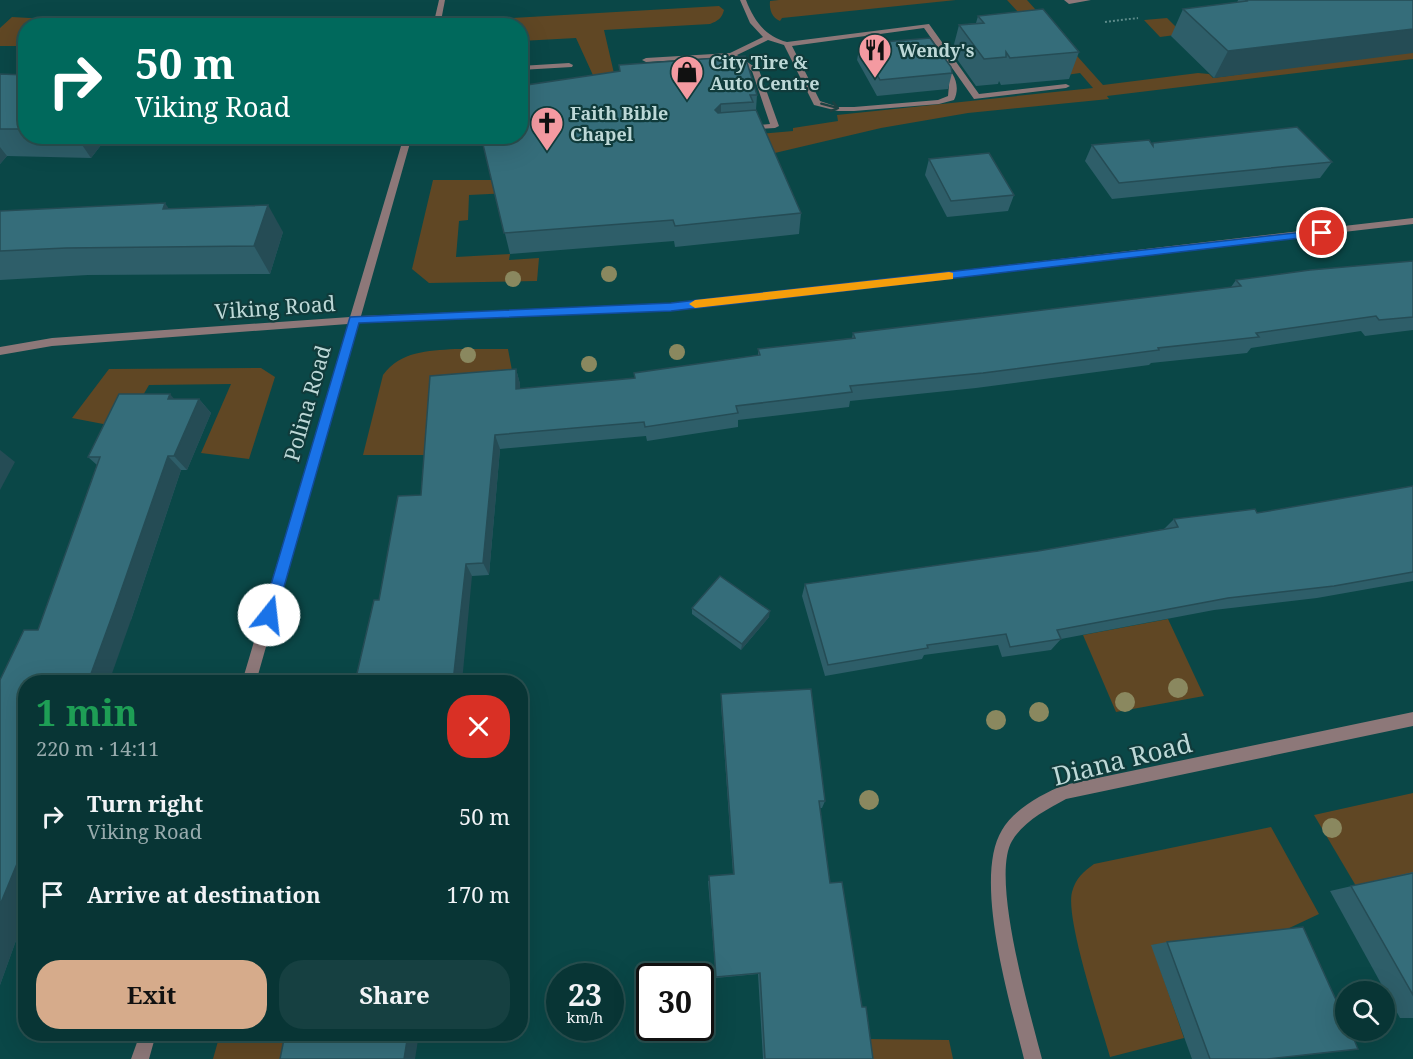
<!DOCTYPE html>
<html lang="en">
<head>
<meta charset="utf-8">
<style>
	:root { --surface:#083535; --page:#164041; --text:#f1f3f6; --muted:#98abad; --line:#295050; --accent:#d6ab8b }
	body { margin:0; font-family:"Noto Serif",serif; background:var(--page); color:var(--text); height:100vh; display:flex; flex-direction:column; font-size:22px; white-space:nowrap }
	* { box-sizing:border-box; margin:0 }
	p { font-size:20px; color:var(--muted) }
	.icon { flex:none; width:33px; height:33px; fill:none; stroke:currentColor; stroke-width:2; stroke-linecap:round; stroke-linejoin:round }
	.map { position:relative; flex:1; overflow:hidden }
	.sheet { position:absolute; left:18px; top:675px; width:510px; height:366px; display:flex; flex-direction:column; background:var(--surface); border-radius:24px; box-shadow:0 6px 24px #0002,0 0 0 2px var(--line) }
	.sheet>* { flex:none }
	.banner { position:absolute; left:18px; top:18px; width:510px; height:126px; border-radius:24px; box-shadow:0 6px 24px #0002,0 0 0 2px var(--line); background:#00695c; color:#fff; overflow:hidden }
	.fabs { position:absolute; left:1335px; top:981px; display:grid; gap:12px }
	.fabs a { display:grid; place-items:center; width:60px; height:60px; border-radius:50%; background:var(--surface); box-shadow:0 6px 24px #0002,0 0 0 2px var(--line); font-size:30px }
	.speed { position:absolute; left:546px; top:963px; display:flex; gap:12px; font-size:30px; font-weight:700; text-align:center }
	.speed>* { display:grid; place-content:center; width:78px; height:78px; border-radius:50%; background:var(--surface); box-shadow:0 6px 24px #0002,0 0 0 2px var(--line); line-height:1 }
	.speed small { font-size:15px; font-weight:400 }
	.speed .limit { border:3px solid #111; border-radius:9px; background:#fff; color:#111 }
	.pin { position:absolute; display:grid; place-items:center; width:51px; height:51px; color:#fff; margin:-26px; border:3px solid #fff; border-radius:50%; box-shadow:0 2px 6px #0007 }
	.me { position:absolute; width:66px; margin:-33px; rotate:16deg; stroke-linejoin:round; filter:drop-shadow(0 0 4px #0008) }
	.turn { display:flex; align-items:center; gap:21px; height:126px; padding:0 18px; font-size:27px }
	.turn .icon { width:78px; height:78px; stroke-width:2.5 }
	.turn b { display:block; font-size:42px; line-height:51px }
	.round { display:grid; place-items:center; flex:none; width:63px; height:63px; border-radius:24px; background:var(--page) }
	.overview { display:flex; align-items:center; justify-content:space-between; height:102px; padding:0 18px }
	h1 { font-size:36px; font-weight:700; line-height:45px; color:#1e9e55 }
	.cta { display:flex; gap:12px; margin-top:auto; padding:12px 18px }
	.cta a { flex:1; height:69px; border-radius:24px; background:var(--accent); color:#111; font-size:24px; font-weight:700; line-height:69px; text-align:center }
	.cta a+a { background:var(--page); color:var(--text) }
	ul { padding:0; list-style:none }
	li { display:flex; align-items:center; gap:18px; height:78px; padding:0 18px }
	li div { flex:1 }
	li b { display:block; font-size:22px }
	li em { font-style:normal }
	.map>svg:first-child { display:block }
</style>
</head>
<body>
<div class="map">
<svg width="1413" height="1059" viewBox="0 0 1413 1059">
	<rect width="100%" height="100%" fill="#0a4747"/>
	<g fill="#604724">
		<path d="M 779,0 L 956,0 L 782,18 L 780,21 C 772,18 769,9 770,1 Z"/>
		<polygon points="1007,0 1027,0 1103,85 1198,73 1209,74 1213,78 1413,51 1413,59 1107,96 1109,99 968,113 881,128 737,162 566,190 469,195 468,220 459,221 456,257 510,254 509,260 539,258 537,281 429,283 412,269 433,180 515,180 715,138 793,131 793,128 838,121 837,115 1093,88 1080,73 1066,75 1038,34"/>
		<path d="M 719,6 L 724,10 C 722,18 718,21 710,24 L 604,30 L 616,82 L 597,84 L 576,38 L 521,41 L 520,26 L 474,26 L 493,19 Z"/>
		<polygon points="12,17 151,25 26,26 25,46 0,46 0,28"/>
		<polygon points="1167,18 1183,34 1160,37 1144,20"/>
		<path d="M 455,349 L 508,349 L 513,376 L 432,455 L 363,455 L 383,375 C 401,351 427,351 455,349 Z"/>
		<polygon points="261,368 275,377 249,459 201,453 231,384 149,385 124,428 72,418 109,369"/>
		<polygon points="1168,619 1204,696 1116,712 1083,635"/>
		<polygon points="1413,793 1413,874 1356,886 1314,815"/>
		<path d="M 1271,827 L 1319,914 L 1283,931 L 1152,945 L 1184,1038 L 1110,1057 C 1101,1025 1065,919 1072,892 C 1076,878 1083,872 1094,864 Z"/>
		<polygon points="220,1034 315,1034 297,1059 213,1059"/>
		<polygon points="864,1039 949,1040 953,1059 867,1059"/>
	</g>
	<g fill="none" stroke-linecap="round" stroke-linejoin="round">
		<polyline stroke="#5c8a89" stroke-width="2" stroke-dasharray="2 2" stroke-linecap="butt" points="1105,22 1138,18"/>
		<g fill="#8d7879" fill-rule="evenodd">
			<path d="M 740,0 L 746,0 C 754,21 765,36 787,42 L 929,24 L 979,94 L 1066,84 L 1070,86 L 1066,88 L 974,99 L 924,28 L 792,46 L 820,101 L 838,107 L 854,107 L 938,100 L 948,96 L 949,85 L 938,66 L 942,64 C 954,71 961,86 954,100 L 939,104 L 854,111 L 838,111 L 814,105 L 784,45 L 768,40 L 737,55 L 759,70 L 779,126 L 775,128 L 744,130 L 743,128 L 747,126 L 770,124 L 752,71 L 730,57 L 646,62 L 642,60 L 646,58 L 730,53 L 763,37 L 750,23 Z"/>
			<polygon points="1064,0 1091,0 1069,4"/>
			<polygon points="569,63 573,65 572,67 520,70 520,66"/>
		</g>
		<g fill="#8d7879" fill-rule="evenodd">
			<polygon points="439,0 445,0 440,26 433,26"/>
			<polygon points="404,136 412,136 361,316 671,304 1413,218 1413,224 671,310 358,323 256,682 242,682 348,324 52,346 0,355 0,347 52,338 350,317"/>
			<path d="M 1413,712 L 1413,726 L 1066,799 C 1046,810 1024,821 1012,841 C 990,878 1031,1016 1042,1059 L 1024,1059 C 1011,1005 972,879 1002,830 C 1014,809 1042,794 1064,785 Z"/>
			<polygon points="140,1034 156,1034 149,1059 131,1059"/>
		</g>
	</g>
	<g fill="#8a885f">
		<circle cx="609" cy="274" r="8"/>
		<circle cx="513" cy="279" r="8"/>
		<circle cx="677" cy="352" r="8"/>
		<circle cx="468" cy="355" r="8"/>
		<circle cx="589" cy="364" r="8"/>
		<circle cx="1178" cy="688" r="10"/>
		<circle cx="1125" cy="702" r="10"/>
		<circle cx="1039" cy="712" r="10"/>
		<circle cx="996" cy="720" r="10"/>
		<circle cx="869" cy="800" r="10"/>
		<circle cx="1332" cy="828" r="10"/>
	</g>
	<g fill="#2e5e69">
		<polygon points="1238,0 1413,0 1214,78 1171,36 1183,9 1237,3"/>
		<polygon points="978,16 1079,52 1069,79 1001,85 999,81 998,84 976,86 952,52 959,25 976,23"/>
		<polygon points="860,44 952,73 948,89 877,96 857,60"/>
		<polygon points="0,74 26,75 26,136 108,136 91,158 7,156 0,164"/>
		<polygon points="520,86 757,95 756,110 801,213 799,234 675,247 674,241 510,254 481,136"/>
		<polygon points="1153,143 1332,162 1320,178 1112,199 1085,161 1092,145 1152,144"/>
		<polygon points="929,159 1014,195 1008,211 947,217 925,175"/>
		<polygon points="169,209 283,232 270,274 88,275 0,280 0,211"/>
		<polygon points="1413,261 1413,330 1365,336 1361,331 1251,348 1247,353 1151,363 1149,365 976,388 850,401 849,407 738,420 738,427 647,441 646,436 500,449 489,575 472,576 379,600 421,495 516,369 520,384 520,389 635,378 634,373 758,355 758,349 852,338 853,333 1231,287 1236,280"/>
		<polygon points="174,399 199,399 211,413 187,470 181,470 131,620 26,682 26,904 19,920 23,921 0,985 0,680 38,630 97,465 88,457"/>
		<polygon points="1413,486 1413,581 1317,598 1214,610 1061,639 1051,650 1002,657 998,645 924,655 922,659 825,676 802,596 805,584 1038,551 1164,529 1174,519 1257,513"/>
		<polygon points="692,608 769,617 741,650 692,614"/>
		<polygon points="721,694 825,801 822,808 820,808 830,883 862,1007 873,1059 763,1059 758,974 716,978 708,881 733,874 721,704"/>
		<polygon points="1413,872 1413,1018 1400,1018 1330,891"/>
		<polygon points="1167,942 1267,1059 1192,1059 1151,945"/>
	</g>
	<g fill="#254c55">
		<polygon points="1413,29 1413,53 1214,78 1228,51"/>
		<polygon points="721,104 721,126 715,110"/>
		<polygon points="76,136 108,136 91,158"/>
		<polygon points="0,147 7,156 0,164"/>
		<polygon points="165,203 184,231 163,209"/>
		<polygon points="268,205 283,232 270,274 254,246"/>
		<polygon points="516,369 520,384 521,404 516,389"/>
		<polygon points="170,394 182,408 168,399"/>
		<polygon points="199,399 211,413 187,470 174,456"/>
		<polygon points="495,435 500,449 489,575 483,563"/>
		<polygon points="0,450 15,462 0,490"/>
		<polygon points="168,456 181,470 131,620 109,682 88,682"/>
		<polygon points="466,564 472,576 462,682 453,682"/>
		<polygon points="770,611 769,617 741,650 742,644"/>
		<polygon points="26,842 26,904 19,920 23,921 0,985 0,905"/>
		<polygon points="408,1034 419,1034 415,1059 404,1059"/>
	</g>
	<g fill="#356d7a" stroke="#254c55" stroke-width="1.5">
		<polygon points="1246,0 1413,0 1413,29 1228,51 1183,9 1247,1"/>
		<polygon points="1043,9 1079,52 1010,58 1006,52 1006,57 984,59 959,25 984,23 978,16"/>
		<polygon points="930,38 951,67 952,73 880,80 860,44"/>
		<polygon points="745,56 757,95 750,95 753,102 721,104 715,110 718,113 756,110 801,213 675,226 673,220 504,233 481,136 520,136 520,86 620,71 619,65"/>
		<polygon points="0,74 26,75 26,129 0,129"/>
		<polygon points="1297,127 1332,162 1119,183 1092,145 1149,140 1153,146 1153,143"/>
		<polygon points="989,153 1014,195 951,201 929,159"/>
		<polygon points="165,203 163,209 268,205 254,246 66,248 0,251 0,211"/>
		<polygon points="1413,261 1413,317 1379,320 1376,316 1256,333 1259,337 1158,348 1159,350 983,373 850,386 852,392 736,406 738,413 645,427 644,422 495,435 483,563 466,564 453,682 355,682 374,600 379,600 398,496 421,495 430,376 516,369 516,389 635,378 634,373 760,355 758,349 855,338 853,333 1241,286 1236,280 1310,270"/>
		<polygon points="119,394 170,394 168,399 199,399 174,456 168,456 115,608 88,682 26,682 26,842 0,905 0,680 24,630 38,630 100,457 88,457"/>
		<polygon points="1413,486 1413,572 1334,586 1228,598 1057,630 1061,639 1010,647 1006,634 927,645 928,648 828,665 805,584 1038,551 1178,527 1174,519 1255,509 1257,513"/>
		<polygon points="720,576 770,611 742,644 692,608"/>
		<polygon points="811,689 825,801 819,801 830,883 842,882 862,1007 866,1007 873,1059 765,1059 760,973 716,977 709,876 734,874 721,694"/>
		<polygon points="1413,873 1413,995 1351,886"/>
		<polygon points="1303,927 1346,1022 1346,1030 1350,1030 1358,1049 1267,1059 1210,1059 1167,942"/>
		<polygon points="285,1034 408,1034 404,1059 280,1059"/>
	</g>
	<defs><path id="oneway-shaft" d="M-6 0H5M1.5-3L5.5 0L1.5 3" fill="none" stroke-width="1.6" stroke-linecap="round" stroke-linejoin="round" transform="scale(1.5)"/></defs>
	<use stroke="#1c4141" href="#oneway-shaft" transform="translate(830 106) rotate(15)"/>
	<polygon fill="#1a73e8" stroke="#114b97" stroke-width="1.5" points="1322,230 1327,233 1326,235 671,311 359,323 276,615 269,621 262,615 350,317 671,303"/>
	<polygon fill="#f59e0b" points="949,272 953,273 953,279 695,308 689,304 695,300"/>
	<defs>
		<g id="restaurant-pin" transform="scale(1.725)"><path d="M0 17L-7.5 6A9.5 9.5 0 1 1 7.5 6Z" fill="#f49aa1" stroke="#103b3b"/><path d="M-5-6h1v4h1v-4h1v4h1v-4h1v5L-1.5 .5V6h-2V.5L-5-1ZM5-6V6H3V1.5H1.5Q1.5-4 5-6Z" fill="#111"/></g>
		<g id="shop-pin" transform="scale(1.725)"><path d="M0 17L-7.5 6A9.5 9.5 0 1 1 7.5 6Z" fill="#f49aa1" stroke="#103b3b"/><path d="M-5-2.5h2.3a2.7 3.5 0 0 1 5.4 0H5L5.5 6h-11ZM-1.5-2.5h3a1.5 2.3 0 0 0-3 0Z" fill="#111"/></g>
		<g id="church-pin" transform="scale(1.725)"><path d="M0 17L-7.5 6A9.5 9.5 0 1 1 7.5 6Z" fill="#f49aa1" stroke="#103b3b"/><path d="M-1.2-6h2.4v3.5h3.3v2.4h-3.3V6h-2.4V-.1h-3.3v-2.4h3.3Z" fill="#111"/></g>
	</defs>
	<g fill-rule="evenodd">
		<use href="#restaurant-pin" x="875" y="50"/>
		<use href="#shop-pin" x="687" y="72"/>
		<use href="#church-pin" x="547" y="123"/>
	</g>
	<g text-anchor="middle" dominant-baseline="central" stroke-width="4.5" stroke-linejoin="round" paint-order="stroke">
		<g font-size="18" font-weight="bold" fill="#bdd8d7" stroke="#103b3b" text-anchor="start">
			<text x="898" y="50">Wendy's</text>
			<text x="710" y="62">City Tire &amp;<tspan x="710" dy="21">Auto Centre</tspan></text>
			<text x="570" y="113">Faith Bible<tspan x="570" dy="21">Chapel</tspan></text>
		</g>
		<g font-size="21" fill="#bdd8d7" stroke="#103b3b">
			<text transform="translate(275 307) rotate(-4)">Viking Road</text>
			<text transform="translate(307 403) rotate(-74)">Polina Road</text>
		</g>
		<g font-size="26" fill="#bdd8d7" stroke="#103b3b">
			<text transform="translate(1122 759) rotate(-14)">Diana Road</text>
		</g>
	</g>
</svg>
<div class="fabs">
<a><svg class="icon" aria-label="search" viewBox="0 0 24 24"><circle cx="10" cy="10" r="6"/><path d="M15 15l6 6"/></svg></a>
</div>
<div class="speed"><div>23<small>km/h</small></div><div class="limit">30</div></div>
<div class="pin" style="left:1322px;top:233px;background:#d93025"><svg class="icon" aria-label="arrive" viewBox="0 0 24 24"><path d="M6 21V4h12l-3 4 3 4H6"/></svg></div>
<svg class="me" style="left:269px;top:615px" viewBox="-20 -20 40 40"><circle r="19" fill="#fff"/><path d="M0-13L10 11 0 6-10 11z" fill="#1a73e8"/></svg>
<div class="banner">
<div class="turn"><svg class="icon" aria-label="right" viewBox="0 0 24 24"><path d="M7 20v-9h11M14 6l5 5-5 5"/></svg><div><b>50 m</b>Viking Road</div></div>
</div>
<section class="sheet">
<div class="overview"><div><h1>1 min</h1><p>220 m · 14:11</p></div><a class="round" style="background:#d93025;color:#fff"><svg class="icon" aria-label="close" viewBox="0 0 24 24"><path d="M6 6l12 12M18 6L6 18"/></svg></a></div>
<ul>
<li><svg class="icon" aria-label="right" viewBox="0 0 24 24"><path d="M7 20v-9h11M14 6l5 5-5 5"/></svg><div><b>Turn right</b><p>Viking Road</p></div><em>50 m</em></li>
<li><svg class="icon" aria-label="arrive" viewBox="0 0 24 24"><path d="M6 21V4h12l-3 4 3 4H6"/></svg><div><b>Arrive at destination</b></div><em>170 m</em></li>
</ul>
<div class="cta"><a>Exit</a><a>Share</a></div>
</section>
</div>
</body>
</html>
